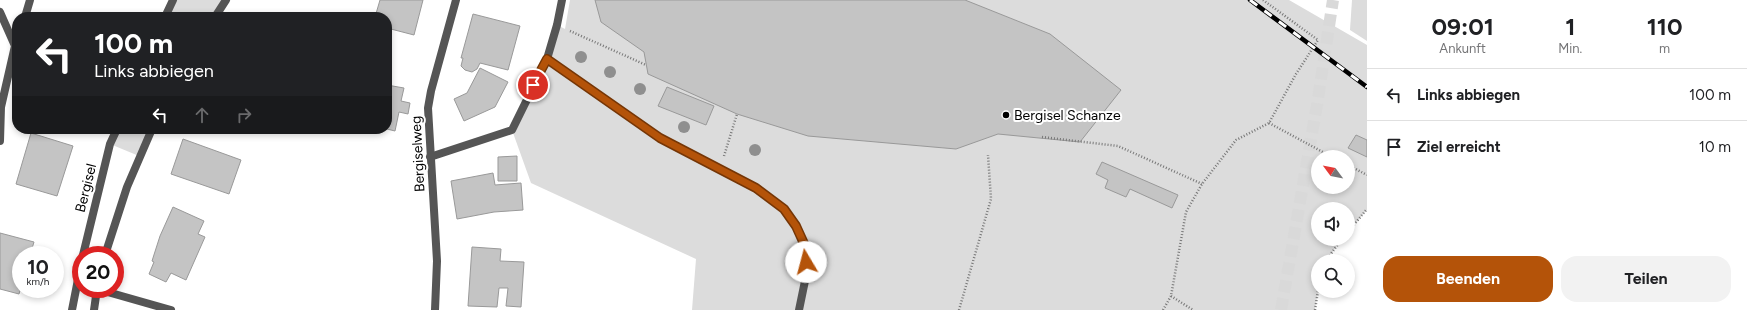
<!DOCTYPE html>
<html lang="de">
<head>
<meta charset="utf-8">
<style>
	:root { --surface:#fff; --page:#f2f2f2; --text:#202124; --muted:#757577; --line:#e0e0e0; --accent:#b45309 }
	body { margin:0; font-family:Figtree,sans-serif; background:var(--page); color:var(--text); height:100vh; display:flex; flex-direction:column; font-size:15px; white-space:nowrap }
	* { box-sizing:border-box; margin:0 }
	p { font-size:13px; color:var(--muted) }
	.icon { flex:none; width:22px; height:22px; fill:none; stroke:currentColor; stroke-width:2; stroke-linecap:round; stroke-linejoin:round }
	.map { position:relative; flex:1; overflow:hidden }
	.details { display:flex; flex-direction:column; background:var(--surface); width:380px }
	.details>* { flex:none }
	.banner { position:absolute; left:12px; top:12px; width:380px; height:122px; border-radius:16px; box-shadow:0 2px 6px #0003; background:#202124; color:#fff; overflow:hidden }
	.needle { width:26px; rotate:302deg }
	.fabs { position:absolute; left:1311px; top:150px; display:grid; gap:8px }
	.fabs a { display:grid; place-items:center; width:44px; height:44px; border-radius:50%; background:var(--surface); box-shadow:0 2px 6px #0003; font-size:20px }
	.speed { position:absolute; left:12px; top:246px; display:flex; gap:8px; font-size:20px; font-weight:700; text-align:center }
	.speed>* { display:grid; place-content:center; width:52px; height:52px; border-radius:50%; background:var(--surface); box-shadow:0 2px 6px #0003; line-height:1 }
	.speed small { font-size:10px; font-weight:400 }
	.speed .limit { border:6px solid #d22; background:#fff; color:#111 }
	.pin { position:absolute; display:grid; place-items:center; width:34px; height:34px; color:#fff; margin:-17px; border:2px solid #fff; border-radius:50%; box-shadow:0 1px 4px #0007 }
	.me { position:absolute; width:44px; margin:-22px; rotate:352deg; stroke-linejoin:round; filter:drop-shadow(0 0 3px #0008) }
	.turn { display:flex; align-items:center; gap:14px; height:84px; padding:0 16px; font-size:18px }
	.turn .icon { width:52px; height:52px; stroke-width:2.5 }
	.turn b { display:block; font-size:28px; line-height:34px }
	.lanes { display:flex; align-items:center; height:38px; padding:0 16px; background:#0003; justify-content:center; gap:20px; direction:ltr }
	.lanes .off { opacity:.35 }
	.eta { display:flex; justify-content:space-evenly; align-items:center; height:68px; text-align:center }
	.eta b { font-size:24px; font-weight:700; line-height:28px }
	.primary-button { display:flex; gap:8px; margin-top:auto; padding:8px 16px }
	.primary-button a { flex:1; height:46px; border-radius:16px; background:var(--accent); color:#fff; font-size:16px; font-weight:700; line-height:46px; text-align:center }
	.primary-button a+a { background:var(--page); color:var(--text) }
	ul { padding:0; list-style:none }
	li { display:flex; align-items:center; gap:12px; height:52px; padding:0 16px; border-top:1px solid var(--line) }
	li div { flex:1 }
	li b { display:block; font-size:15px }
	li em { font-style:normal }
	main { display:flex; flex:1; min-height:0 }
	.map>svg:first-child { display:block }
</style>
</head>
<body>
<main>
<div class="map">
<svg width="1367" height="310" viewBox="0 0 1367 310">
	<rect width="100%" height="100%" fill="#fff"/>
	<g fill="#dcdcdc" fill-rule="evenodd">
		<polygon points="173,0 226,0 215,17 165,17"/>
		<path d="M 570,0 L 1289,0 L 1367,45 L 1367,210 L 1348,232 L 1348,209 L 1318,209 L 1318,239 L 1342,239 L 1330,255 L 1327,261 L 1318,261 L 1318,291 L 1315,310 L 692,310 L 696,259 L 531,183 L 512,130 L 533,85 L 557,25 L 565,29 ZM 1318,157 L 1348,157 L 1348,187 L 1318,187 Z"/>
		<polygon points="1352,0 1367,0 1367,41 1350,30"/>
		<polygon points="117,129 152,129 139,156 110,144"/>
	</g>
	<g fill="#c4c4c4" stroke="#999">
		<polygon points="380,0 423,0 414,35 387,28 387,17 375,17"/>
		<polygon points="595,0 965,0 1050,34 1121,90 1080,142 998,134 956,149 808,136 737,114 648,74 644,52 601,22"/>
		<polygon points="473,14 520,26 508,70 480,63 477,69 472,72 465,70 461,66 463,58 461,58"/>
		<polygon points="480,68 508,82 495,107 464,121 454,99 467,93"/>
		<polygon points="387,85 404,88 401,101 410,103 408,114 399,112 395,131 387,129"/>
		<polygon points="667,87 714,106 706,125 658,106"/>
		<polygon points="31,133 73,146 57,196 16,184"/>
		<polygon points="1356,135 1367,140 1367,157 1348,148"/>
		<polygon points="183,139 241,160 229,194 171,174"/>
		<polygon points="517,156 517,181 498,181 498,157"/>
		<polygon points="1102,162 1178,195 1172,208 1130,189 1126,197 1105,188 1108,180 1096,174"/>
		<polygon points="493,173 495,185 521,183 523,210 494,212 457,219 451,181"/>
		<polygon points="173,207 204,221 198,234 205,237 186,280 171,273 166,282 149,274 154,262 152,261 160,236"/>
		<polygon points="0,233 34,242 30,255 21,255 21,287 19,294 0,289"/>
		<polygon points="472,247 501,249 500,261 524,262 521,307 506,306 508,288 499,288 497,307 468,306"/>
	</g>
	<g fill="none" stroke-linecap="round" stroke-linejoin="round">
		<polyline stroke="#d9d9d9" stroke-width="12" stroke-dasharray="12 6" stroke-linecap="butt" points="1281,310 1317,105 1333,0"/>
		<g stroke="#777" stroke-width="2.5" stroke-dasharray="1 2" stroke-linecap="butt">
			<polyline points="570,31 646,65"/>
			<polyline points="1269,123 1332,157"/>
			<polyline points="1042,137 1118,146 1202,184"/>
			<polyline points="724,156 737,114"/>
			<polyline points="1348,165 1367,175"/>
			<polyline points="1348,232 1367,209"/>
			<polyline points="1327,261 1330,255 1342,239"/>
			<polyline points="1171,296 1193,310"/>
			<polyline points="959,310 991,199 988,155"/>
			<polyline points="1163,310 1171,296 1186,212 1202,184 1236,140 1269,123 1296,74 1318,40 1263,0"/>
			<polyline points="1315,310 1318,291"/>
		</g>
		<g stroke="#555" stroke-width="8">
			<polyline points="0,12 15,46 1,107 0,141"/>
			<polyline points="25,17 30,0"/>
			<polyline points="547,59 660,138 756,188 784,209 796,226 806,248 806,276 799,310"/>
			<polyline points="430,157 512,130 547,59 557,25 562,0"/>
			<polyline points="97,289 171,310"/>
		</g>
		<g stroke="#555" stroke-width="8">
			<polyline points="165,17 173,0"/>
			<polyline points="215,17 226,0"/>
			<polyline points="83,255 110,144 117,129"/>
			<polyline points="105,255 127,187 152,129"/>
			<polyline points="72,310 81,264"/>
			<polyline points="94,310 97,289"/>
			<polyline points="435,310 437,261 428,108 431,91 456,0"/>
		</g>
		<g stroke="#000" stroke-width="4.5">
			<polyline id="rail" points="1250,0 1367,87"/>
		</g>
		<use href="#rail" stroke="#fff" stroke-width="3" stroke-dasharray="9" stroke-linecap="butt"/>
	</g>
	<g fill="#8f8f8f">
		<circle cx="581" cy="57" r="6"/>
		<circle cx="610" cy="72" r="6"/>
		<circle cx="640" cy="89" r="6"/>
		<circle cx="684" cy="127" r="6"/>
		<circle cx="755" cy="150" r="6"/>
	</g>
	<g fill="none" stroke-linecap="round" stroke-linejoin="round">
		<g stroke="#753606" stroke-width="10">
			<polyline id="route" points="533,85 547,59 660,138 756,188 784,209 796,226 806,248 806,262"/>
		</g>
		<use href="#route" stroke="#b45309" stroke-width="7"/>
	</g>
	<circle fill="#000" stroke="#fff" stroke-width="1.5" cx="1006" cy="115" r="4"/>
	<g text-anchor="middle" dominant-baseline="central" stroke-width="4" stroke-linejoin="round" paint-order="stroke">
		<g font-size="14" fill="#000" stroke="#fff" text-anchor="start">
			<text x="1014" y="115">Bergisel Schanze</text>
		</g>
		<g font-size="14" fill="#000" stroke="#fff">
			<text transform="translate(418 154) rotate(-93)">Bergiselweg</text>
			<text transform="translate(86 188) rotate(-76)">Bergisel</text>
		</g>
	</g>
</svg>
<div class="fabs">
<a><svg class="needle" viewBox="-14 -14 28 28"><path d="M0-13l5 13h-10z" fill="#e53935"/><path d="M0 13l5-13h-10z" fill="#757577"/></svg></a>
<a><svg class="icon" aria-label="sound" viewBox="0 0 24 24"><path d="M4 9h4l5-4v14l-5-4H4zM17 9q2 3 0 6"/></svg></a>
<a><svg class="icon" aria-label="search" viewBox="0 0 24 24"><circle cx="10" cy="10" r="6"/><path d="M15 15l6 6"/></svg></a>
</div>
<div class="speed"><div>10<small>km/h</small></div><div class="limit">20</div></div>
<div class="pin" style="left:533px;top:85px;background:#d93025"><svg class="icon" aria-label="arrive" viewBox="0 0 24 24"><path d="M6 21V4h12l-3 4 3 4H6"/></svg></div>
<svg class="me" style="left:806px;top:262px" viewBox="-20 -20 40 40"><circle r="19" fill="#fff"/><path d="M0-13L10 11 0 6-10 11z" fill="#b45309"/></svg>
<div class="banner">
<div class="turn"><svg class="icon" aria-label="left" viewBox="0 0 24 24"><path d="M17 20v-9H6M10 6l-5 5 5 5"/></svg><div><b>100 m</b>Links abbiegen</div></div>
<div class="lanes"><svg class="icon" aria-label="left" viewBox="0 0 24 24"><path d="M17 20v-9H6M10 6l-5 5 5 5"/></svg><svg class="icon off" aria-label="ahead" viewBox="0 0 24 24"><path d="M12 20V5M6 11l6-6 6 6"/></svg><svg class="icon off" aria-label="right" viewBox="0 0 24 24"><path d="M7 20v-9h11M14 6l5 5-5 5"/></svg></div>
</div>
</div>
<section class="details">
<div class="eta">
<div><b>09:01</b><p>Ankunft</p></div>
<div><b>1</b><p>Min.</p></div>
<div><b>110</b><p>m</p></div>
</div>
<ul>
<li><svg class="icon" aria-label="left" viewBox="0 0 24 24"><path d="M17 20v-9H6M10 6l-5 5 5 5"/></svg><div><b>Links abbiegen</b></div><em>100 m</em></li>
<li><svg class="icon" aria-label="arrive" viewBox="0 0 24 24"><path d="M6 21V4h12l-3 4 3 4H6"/></svg><div><b>Ziel erreicht</b></div><em>10 m</em></li>
</ul>
<div class="primary-button"><a>Beenden</a><a>Teilen</a></div>
</section>
</main>
</body>
</html>
